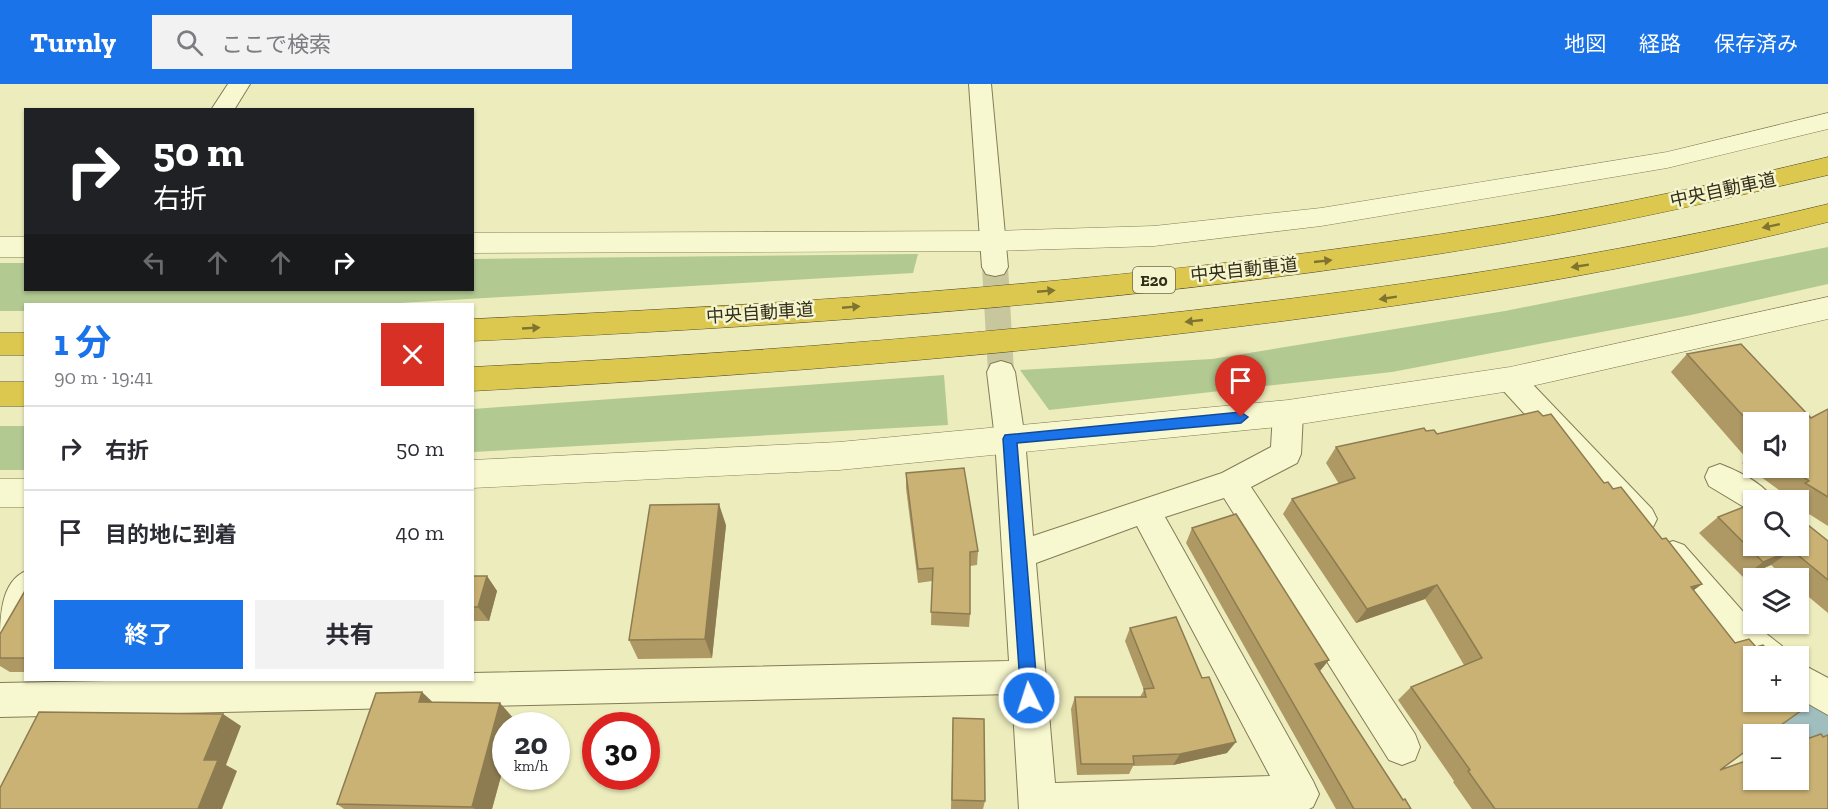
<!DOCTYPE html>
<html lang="ja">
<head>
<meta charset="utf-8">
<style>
	:root { --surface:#fff; --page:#f2f2f3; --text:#2b2b33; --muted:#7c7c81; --line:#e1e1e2; --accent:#1a73e8 }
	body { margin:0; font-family:"Zilla Slab","Noto Sans JP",serif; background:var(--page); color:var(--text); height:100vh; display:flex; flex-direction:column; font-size:22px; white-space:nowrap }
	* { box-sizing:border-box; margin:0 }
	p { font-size:20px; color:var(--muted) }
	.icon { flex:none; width:33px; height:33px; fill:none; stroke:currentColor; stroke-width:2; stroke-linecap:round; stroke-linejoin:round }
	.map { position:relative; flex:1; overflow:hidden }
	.sheet { position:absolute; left:24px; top:219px; width:450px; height:378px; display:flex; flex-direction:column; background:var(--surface); border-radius:0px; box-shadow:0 2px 4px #0004 }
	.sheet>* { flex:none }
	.top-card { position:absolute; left:24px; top:24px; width:450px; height:183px; border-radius:0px; box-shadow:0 2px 4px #0004; background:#202124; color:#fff; overflow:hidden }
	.controls { position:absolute; left:1743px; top:328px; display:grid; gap:12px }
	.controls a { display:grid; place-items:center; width:66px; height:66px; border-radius:0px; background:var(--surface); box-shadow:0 2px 4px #0004; font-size:30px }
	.speed { position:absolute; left:492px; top:628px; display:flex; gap:12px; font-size:30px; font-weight:700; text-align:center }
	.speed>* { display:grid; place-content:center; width:78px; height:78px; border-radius:50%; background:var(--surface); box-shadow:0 2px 4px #0004; line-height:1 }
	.speed small { font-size:15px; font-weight:400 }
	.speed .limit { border:9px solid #d22; background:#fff; color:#111 }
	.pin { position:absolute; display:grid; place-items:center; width:51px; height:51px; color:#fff; margin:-62px -26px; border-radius:50% 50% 50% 0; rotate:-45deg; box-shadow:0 0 6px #0007 }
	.pin .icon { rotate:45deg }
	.me { position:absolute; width:66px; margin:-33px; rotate:356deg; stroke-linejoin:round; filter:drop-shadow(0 0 4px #0008) }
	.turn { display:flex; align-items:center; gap:21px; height:126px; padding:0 30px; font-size:27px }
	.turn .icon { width:78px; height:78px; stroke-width:2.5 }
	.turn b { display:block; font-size:42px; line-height:51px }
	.lanes { display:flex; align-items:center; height:57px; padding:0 30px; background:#0003; justify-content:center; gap:30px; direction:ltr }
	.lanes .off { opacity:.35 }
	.round { display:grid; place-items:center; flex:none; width:63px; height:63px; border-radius:0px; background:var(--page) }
	.overview { display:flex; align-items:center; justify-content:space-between; height:102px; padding:0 30px }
	h1 { font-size:36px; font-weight:700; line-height:45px; color:var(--accent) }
	.cta { display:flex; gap:12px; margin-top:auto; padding:12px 30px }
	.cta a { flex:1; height:69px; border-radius:0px; background:var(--accent); color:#fff; font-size:24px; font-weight:700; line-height:69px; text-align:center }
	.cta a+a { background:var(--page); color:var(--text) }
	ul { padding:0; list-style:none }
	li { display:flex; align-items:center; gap:18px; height:84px; padding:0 30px; border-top:2px solid var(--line) }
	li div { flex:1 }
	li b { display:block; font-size:22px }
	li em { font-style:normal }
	header { display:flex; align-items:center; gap:36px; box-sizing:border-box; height:84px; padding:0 30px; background:var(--accent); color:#fff }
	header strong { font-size:28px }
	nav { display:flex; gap:33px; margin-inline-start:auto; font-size:21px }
	.search { width:420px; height:54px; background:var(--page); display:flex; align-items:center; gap:15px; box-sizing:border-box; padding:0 21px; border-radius:0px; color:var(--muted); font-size:22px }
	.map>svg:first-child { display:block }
</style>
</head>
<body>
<header>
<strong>Turnly</strong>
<div class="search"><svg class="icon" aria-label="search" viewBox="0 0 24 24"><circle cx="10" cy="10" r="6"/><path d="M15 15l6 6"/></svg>ここで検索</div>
<nav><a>地図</a><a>経路</a><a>保存済み</a></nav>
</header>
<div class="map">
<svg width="1828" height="725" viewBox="0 0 1828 725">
	<rect width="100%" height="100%" fill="#ececbd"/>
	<g fill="#b2c992">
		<polygon points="1828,163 1828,200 1691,231 1392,288 1049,326 1020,286 1212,275 1505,227"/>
		<polygon points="918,170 913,189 383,220 26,220 25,227 0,227 0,179 25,179 26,206 472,206 473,175"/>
		<polygon points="944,291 948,341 473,368 473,325"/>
		<rect x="0" y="342" width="25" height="44"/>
	</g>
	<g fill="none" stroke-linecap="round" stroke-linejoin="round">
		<polygon fill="#a1bebe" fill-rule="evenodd" points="1828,603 1828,683 1798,691 1798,651 1754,651 1754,654 1752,651 1765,622 1775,618 1798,618 1798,609"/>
		<polyline stroke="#c7c69d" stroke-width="26" stroke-dasharray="26 13" stroke-linecap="butt" points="995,183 1001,288"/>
		<g stroke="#847c57" stroke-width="2">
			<g id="minor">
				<polygon points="228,0 250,0 234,26 211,26"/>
				<polygon points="969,0 991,0 1008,183 1004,190 995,192 986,190 982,183"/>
				<path d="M 1001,277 L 1011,280 L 1015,288 L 1025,355 L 1033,452 L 1222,389 L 1271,363 L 1273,329 L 1278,321 L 1288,317 L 1298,321 L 1303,329 L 1301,370 L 1297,379 L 1251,403 L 1415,650 L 1420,663 L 1415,676 L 1402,681 L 1389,676 L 1224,414 L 1165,433 L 1313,697 L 1319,710 L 1313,723 L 1309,725 L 1019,725 L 1012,610 L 0,633 L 0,599 L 161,596 L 472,596 L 472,589 L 1009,577 L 995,355 L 987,288 L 991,280 ZM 1137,442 L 1270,692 L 1055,699 L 1036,479 Z"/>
				<polygon points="1510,284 1520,287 1652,425 1657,435 1652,445 1641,448 1630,445 1500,303 1496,295 1500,287"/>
				<path d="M 1720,380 C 1738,387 1765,400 1774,417 L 1754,417 L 1754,429 L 1709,402 L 1705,393 L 1709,384 Z"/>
				<polygon points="1673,457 1684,461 1754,540 1782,562 1787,573 1754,573 1754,581 1737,568 1662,481 1657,471 1662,461"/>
				<path d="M 26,487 C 26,514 31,550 0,562 C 0,534 0,498 26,487 Z"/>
				<polygon points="1798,578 1828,594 1828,631 1798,614"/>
			</g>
		</g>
		<g stroke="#847c57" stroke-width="1">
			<g id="tertiary">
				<polygon points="1828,29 1828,45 1667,84 1321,142 1154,162 993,167 472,169 472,149 993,147 1154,142 1321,124 1667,68"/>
				<rect x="0" y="153" width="26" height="20"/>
				<polygon points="1828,213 1828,235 1510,307 1288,342 839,386 472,404 472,376 839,358 1288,316 1510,283"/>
				<rect x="0" y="395" width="26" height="28"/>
			</g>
		</g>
		<g stroke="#51482c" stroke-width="1">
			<g id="motorway">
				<path d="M 1828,73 L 1828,91 C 1721,116 1614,140 1505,159 C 1165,217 817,241 472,257 L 472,235 C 817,219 1164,196 1505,140 C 1614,122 1721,99 1828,73 Z"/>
				<path d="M 1828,120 L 1828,138 C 1605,194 1379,227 1151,253 C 925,278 699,295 472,307 L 472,283 C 699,272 925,255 1151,231 C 1379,206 1605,174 1828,120 Z"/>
				<rect x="0" y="249" width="26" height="22"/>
				<rect x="0" y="298" width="26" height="24"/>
			</g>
		</g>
		<use href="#minor" fill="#f8f8d0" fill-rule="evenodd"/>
		<use href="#tertiary" fill="#f8f8d0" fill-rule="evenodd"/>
		<use href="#motorway" fill="#dcc84e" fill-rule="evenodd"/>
	</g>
	<g fill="#ae9864" fill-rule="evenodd">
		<path d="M 1687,270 L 1811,334 L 1828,325 L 1828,442 L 1798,423 L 1798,417 L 1788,417 L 1784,414 L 1787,412 L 1742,379 L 1747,375 L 1671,288 ZM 1754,339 L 1798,384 L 1754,384 Z"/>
		<polygon points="1426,347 1604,399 1613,405 1662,455 1702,500 1694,506 1720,686 1828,725 1472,725 1453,698 1454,697 1398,616 1411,603 1464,581 1425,515 1356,539 1283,430 1292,415 1339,400 1326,379 1336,363"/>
		<polygon points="906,389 978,467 977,481 970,482 970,530 969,543 931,541 932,497 918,499 906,404"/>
		<polygon points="1718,433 1828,457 1828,529 1798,504 1798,495 1787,495 1771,481 1743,493 1699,449"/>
		<polygon points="726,441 712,574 638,575 629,556"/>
		<polygon points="1192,444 1329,576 1320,587 1403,716 1411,725 1336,725 1186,459"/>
		<polygon points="472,492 487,492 497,507 489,537 472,537"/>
		<polygon points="26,505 26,588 10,588 0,582 0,550"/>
		<polygon points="1130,544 1227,669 1173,681 1133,682 1129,690 1077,691 1071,625 1075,613 1140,613 1144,606 1125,557"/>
		<polygon points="432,618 515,636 514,642 506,642 506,674 492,725 344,725 337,720"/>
		<polygon points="953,634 985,717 983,725 951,725"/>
	</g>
	<g fill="#8d7c51">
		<polygon points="719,420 726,441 712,574 705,555"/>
		<polygon points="1792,466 1771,481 1743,493 1763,478"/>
		<polygon points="487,492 497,507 489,537 478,523"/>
		<polygon points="1702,500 1683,514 1691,503"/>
		<polygon points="1437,501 1425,515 1356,539 1367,525"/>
		<polygon points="1329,576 1318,589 1315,580"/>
		<polygon points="422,608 440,625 419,618"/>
		<polygon points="500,619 515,636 514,642 506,642 506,674 492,725 475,725 472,723"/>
		<polygon points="223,630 241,642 226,681 237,687 222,725 198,725 204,676"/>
		<polygon points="1236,658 1227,669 1173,681 1180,670"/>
	</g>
	<g fill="#cab174" stroke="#8d7c51" stroke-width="1.5">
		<polygon points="1741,260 1811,334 1828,325 1828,413 1805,399 1809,397 1790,384 1798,384 1798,339 1754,339 1754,344 1687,270"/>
		<polygon points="1538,327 1543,332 1551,330 1604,399 1608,398 1613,405 1621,403 1662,455 1666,454 1702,500 1691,503 1735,559 1749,555 1756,563 1763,561 1774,573 1754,573 1754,618 1796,618 1802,626 1767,651 1754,651 1754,661 1720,686 1754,674 1754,696 1798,696 1798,658 1821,650 1823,653 1828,651 1828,725 1495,725 1468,687 1470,686 1411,603 1482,574 1437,501 1367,525 1292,415 1355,394 1336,363 1424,344 1426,347 1434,346 1437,350"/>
		<polygon points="964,384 978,467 970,468 970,530 931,528 933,484 918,485 906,389"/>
		<polygon points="1769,413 1776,414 1779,417 1759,417"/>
		<polygon points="1754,419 1754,462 1798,462 1798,433 1828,457 1828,496 1792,466 1763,478 1718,433"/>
		<polygon points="719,420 705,555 629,556 650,421"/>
		<polygon points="1236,430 1329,576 1315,580 1403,716 1405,715 1411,725 1354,725 1192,444"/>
		<polygon points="472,492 487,492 478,523 472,523"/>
		<polygon points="26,505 26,574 0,574 0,550"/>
		<polygon points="1176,533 1202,594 1209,593 1236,658 1180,670 1133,672 1134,680 1081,680 1075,613 1146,613 1144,605 1154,604 1130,544"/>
		<polygon points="422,608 419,618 500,619 472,723 337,720 376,609"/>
		<polygon points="39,628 223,630 204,676 218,676 198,725 0,725 0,704"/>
		<polygon points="953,634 984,635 985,717 952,716"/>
	</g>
	<defs><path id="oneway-solid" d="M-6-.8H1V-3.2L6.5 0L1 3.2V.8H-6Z" transform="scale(1.5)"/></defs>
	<g fill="#7f7332">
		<use href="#oneway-solid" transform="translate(1771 142) rotate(168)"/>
		<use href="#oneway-solid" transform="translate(1323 177) rotate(-6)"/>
		<use href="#oneway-solid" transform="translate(1580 182) rotate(171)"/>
		<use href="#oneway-solid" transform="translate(1046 207) rotate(-5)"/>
		<use href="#oneway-solid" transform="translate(1388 214) rotate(171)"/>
		<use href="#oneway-solid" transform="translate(851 223) rotate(-5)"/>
		<use href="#oneway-solid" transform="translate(1194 237) rotate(174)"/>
		<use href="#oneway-solid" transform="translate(531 244) rotate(-3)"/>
	</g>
	<polygon fill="#1a73e8" stroke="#114b97" stroke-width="1.5" points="1241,328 1248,333 1241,339 1017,359 1038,614 1035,619 1029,622 1024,619 1021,614 1003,355 1005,351"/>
	<g text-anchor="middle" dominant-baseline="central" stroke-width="5" stroke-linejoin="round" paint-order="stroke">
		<rect fill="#f4f4cd" stroke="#6d6950" stroke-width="1.5" x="1133" y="183" width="42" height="26" rx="4.5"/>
		<g font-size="16" font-weight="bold" fill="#332e1b">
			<text x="1154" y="196">E20</text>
		</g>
		<g font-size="18" fill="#332e1b" stroke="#f4f4cd">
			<text transform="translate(1723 106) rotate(-12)">中央自動車道</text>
			<text transform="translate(1244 186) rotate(-6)">中央自動車道</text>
			<text transform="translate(760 229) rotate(-4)">中央自動車道</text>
		</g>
	</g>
</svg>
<div class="controls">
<a><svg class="icon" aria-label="sound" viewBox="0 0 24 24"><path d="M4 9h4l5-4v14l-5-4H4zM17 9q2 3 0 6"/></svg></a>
<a><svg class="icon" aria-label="search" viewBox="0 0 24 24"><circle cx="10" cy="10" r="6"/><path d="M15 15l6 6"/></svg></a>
<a><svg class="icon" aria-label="layers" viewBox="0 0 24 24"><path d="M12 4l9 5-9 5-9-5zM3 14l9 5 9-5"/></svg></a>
<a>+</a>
<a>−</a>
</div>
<div class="speed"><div>20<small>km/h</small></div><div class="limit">30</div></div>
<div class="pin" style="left:1241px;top:333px;background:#d93025"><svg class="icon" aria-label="arrive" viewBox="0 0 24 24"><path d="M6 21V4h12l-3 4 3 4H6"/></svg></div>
<svg class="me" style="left:1029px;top:614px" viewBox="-20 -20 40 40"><circle r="17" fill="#1a73e8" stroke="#fff" stroke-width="3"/><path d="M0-11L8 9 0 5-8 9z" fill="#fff"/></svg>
<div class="top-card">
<div class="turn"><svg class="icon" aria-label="right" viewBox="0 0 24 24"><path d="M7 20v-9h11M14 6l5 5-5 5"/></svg><div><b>50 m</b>右折</div></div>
<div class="lanes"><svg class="icon off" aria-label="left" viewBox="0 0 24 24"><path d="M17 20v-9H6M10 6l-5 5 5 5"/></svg><svg class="icon off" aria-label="ahead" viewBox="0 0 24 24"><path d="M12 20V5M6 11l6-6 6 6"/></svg><svg class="icon off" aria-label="ahead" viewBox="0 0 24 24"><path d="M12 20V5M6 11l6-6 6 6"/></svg><svg class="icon" aria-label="right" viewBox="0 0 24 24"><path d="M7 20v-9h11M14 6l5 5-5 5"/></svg></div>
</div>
<section class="sheet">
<div class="overview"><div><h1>1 分</h1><p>90 m · 19:41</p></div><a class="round" style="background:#d93025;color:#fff"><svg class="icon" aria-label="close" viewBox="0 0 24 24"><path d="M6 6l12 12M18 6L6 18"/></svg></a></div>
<ul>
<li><svg class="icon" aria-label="right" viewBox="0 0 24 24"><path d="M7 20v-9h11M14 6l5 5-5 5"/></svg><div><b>右折</b></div><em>50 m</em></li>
<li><svg class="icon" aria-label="arrive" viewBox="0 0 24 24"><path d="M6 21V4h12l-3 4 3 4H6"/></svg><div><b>目的地に到着</b></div><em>40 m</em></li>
</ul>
<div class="cta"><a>終了</a><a>共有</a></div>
</section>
</div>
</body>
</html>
